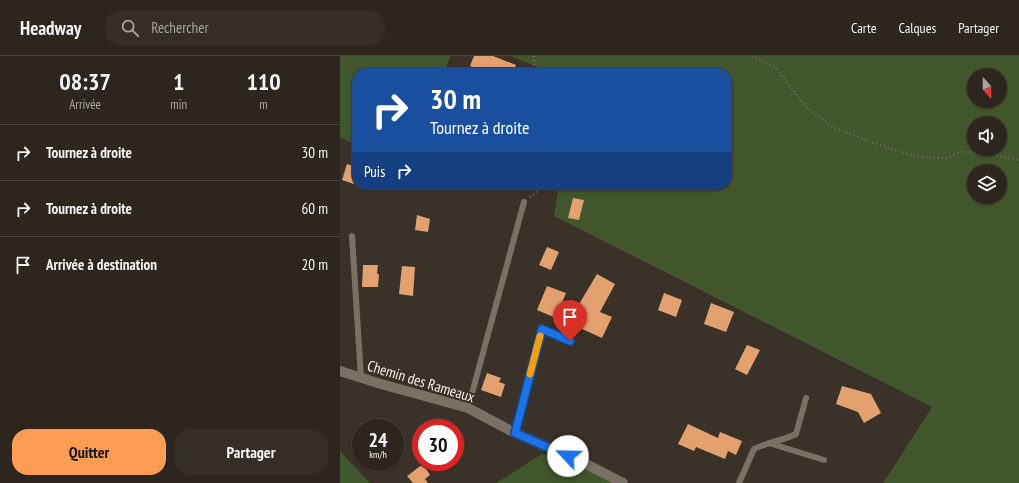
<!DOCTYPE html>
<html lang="fr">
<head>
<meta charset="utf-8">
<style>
	:root { --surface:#2c261e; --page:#342e27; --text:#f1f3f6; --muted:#a6a5a4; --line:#48433c; --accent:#fc9d53 }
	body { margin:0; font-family:"PT Sans Narrow",sans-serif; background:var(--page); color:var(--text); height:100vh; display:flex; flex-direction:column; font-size:15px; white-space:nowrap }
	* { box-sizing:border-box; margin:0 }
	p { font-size:13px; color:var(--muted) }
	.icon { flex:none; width:22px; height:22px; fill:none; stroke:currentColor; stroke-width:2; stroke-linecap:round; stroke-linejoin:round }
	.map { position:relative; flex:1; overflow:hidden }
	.sheet { display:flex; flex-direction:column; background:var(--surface); width:340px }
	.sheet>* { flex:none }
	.guide { position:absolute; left:12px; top:12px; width:380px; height:122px; border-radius:16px; box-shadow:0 1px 3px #0004,0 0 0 1px var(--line); background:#1a4fa0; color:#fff; overflow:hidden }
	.needle { width:26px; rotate:159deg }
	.controls { position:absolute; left:627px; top:12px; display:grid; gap:8px }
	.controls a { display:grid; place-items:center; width:40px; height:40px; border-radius:50%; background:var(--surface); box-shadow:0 1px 3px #0004,0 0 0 1px var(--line); font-size:20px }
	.speed { position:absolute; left:12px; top:363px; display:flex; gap:8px; font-size:20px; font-weight:700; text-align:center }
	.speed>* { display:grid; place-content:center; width:52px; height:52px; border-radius:50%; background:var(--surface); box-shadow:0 1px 3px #0004,0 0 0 1px var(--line); line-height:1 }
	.speed small { font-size:10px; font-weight:400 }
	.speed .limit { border:6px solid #d22; background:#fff; color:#111 }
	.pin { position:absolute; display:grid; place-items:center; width:34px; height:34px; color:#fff; margin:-41px -17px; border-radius:50% 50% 50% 0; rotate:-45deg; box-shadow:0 0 4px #0007 }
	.pin .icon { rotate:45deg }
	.me { position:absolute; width:44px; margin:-22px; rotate:294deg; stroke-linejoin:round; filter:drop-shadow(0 0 3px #0008) }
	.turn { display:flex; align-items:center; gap:14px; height:84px; padding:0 12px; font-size:18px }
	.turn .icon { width:52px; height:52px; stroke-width:2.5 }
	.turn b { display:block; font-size:28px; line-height:34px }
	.then { display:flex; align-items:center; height:38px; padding:0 12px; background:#0003; gap:8px; font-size:15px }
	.eta { display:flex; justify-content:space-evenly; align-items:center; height:68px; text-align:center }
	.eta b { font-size:24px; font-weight:700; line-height:28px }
	.primary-button { display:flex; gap:8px; margin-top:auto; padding:8px 12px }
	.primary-button a { flex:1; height:46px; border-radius:16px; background:var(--accent); color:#111; font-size:16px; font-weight:700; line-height:46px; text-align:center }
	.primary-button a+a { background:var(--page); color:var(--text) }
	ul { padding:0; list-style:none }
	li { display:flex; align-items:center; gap:12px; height:56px; padding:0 12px; border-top:1px solid var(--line) }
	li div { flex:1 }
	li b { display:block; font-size:15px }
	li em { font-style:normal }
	header { display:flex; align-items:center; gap:24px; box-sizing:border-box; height:56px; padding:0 20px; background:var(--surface); border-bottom:1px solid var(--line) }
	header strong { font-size:19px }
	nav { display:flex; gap:22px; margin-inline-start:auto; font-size:14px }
	.search { width:280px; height:36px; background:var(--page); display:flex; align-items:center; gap:10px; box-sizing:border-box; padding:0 14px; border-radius:16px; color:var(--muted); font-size:15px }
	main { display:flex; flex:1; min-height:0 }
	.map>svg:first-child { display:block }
</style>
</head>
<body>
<header>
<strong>Headway</strong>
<div class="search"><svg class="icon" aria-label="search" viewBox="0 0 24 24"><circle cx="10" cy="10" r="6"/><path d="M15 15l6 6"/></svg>Rechercher</div>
<nav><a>Carte</a><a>Calques</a><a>Partager</a></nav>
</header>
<main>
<section class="sheet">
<div class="eta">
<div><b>08:37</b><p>Arrivée</p></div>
<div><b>1</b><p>min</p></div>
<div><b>110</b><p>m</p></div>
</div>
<ul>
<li><svg class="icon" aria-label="right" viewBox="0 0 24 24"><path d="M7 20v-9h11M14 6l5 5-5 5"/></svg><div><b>Tournez à droite</b></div><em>30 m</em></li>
<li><svg class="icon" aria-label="right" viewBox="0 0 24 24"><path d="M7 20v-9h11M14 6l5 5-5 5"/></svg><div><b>Tournez à droite</b></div><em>60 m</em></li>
<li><svg class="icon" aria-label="arrive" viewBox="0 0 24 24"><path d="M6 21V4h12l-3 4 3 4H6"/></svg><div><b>Arrivée à destination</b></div><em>20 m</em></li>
</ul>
<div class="primary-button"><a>Quitter</a><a>Partager</a></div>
</section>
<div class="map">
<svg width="679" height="427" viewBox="0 0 679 427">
	<rect width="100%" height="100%" fill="#3a3228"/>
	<g fill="#41562b" fill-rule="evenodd">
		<polygon points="0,0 111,0 103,17 17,17 17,88 0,82"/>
		<path d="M 170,0 L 679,0 L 679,427 L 543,427 L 592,351 L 214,160 L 219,129 L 387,129 L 387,17 L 213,17 ZM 634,19 L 660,19 L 660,45 L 634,45 ZM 634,67 L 660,67 L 660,93 L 634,93 ZM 634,115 L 660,115 L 660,141 L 634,141 Z"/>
		<polygon points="0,395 30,427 0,427"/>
		<polygon points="202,398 286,427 156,427"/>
	</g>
	<g fill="#e2a16e">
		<polygon points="134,0 153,0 176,9 173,17 147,17 130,10"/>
		<polygon points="7,108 17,111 17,129 2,124"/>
		<polygon points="233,142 244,144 239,164 228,162"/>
		<polygon points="77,159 90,163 88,176 75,174"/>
		<polygon points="207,191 219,196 211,214 199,209"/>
		<polygon points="23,209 38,209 37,218 39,218 38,231 22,231"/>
		<polygon points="62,210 75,211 73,240 59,238"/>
		<polygon points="257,218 275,228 260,256 272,261 262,282 240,272 229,265"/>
		<polygon points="207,230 226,237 216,262 197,254"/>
		<polygon points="324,237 342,244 336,261 318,254"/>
		<polygon points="371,247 394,256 386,276 364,268"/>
		<polygon points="407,289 420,294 407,319 395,313"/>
		<polygon points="147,317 161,322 159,326 165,328 161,341 141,334"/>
		<polygon points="502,330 531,338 541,357 524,367 518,356 496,348"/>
		<polygon points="348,368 378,382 380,376 402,385 396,399 388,395 385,403 356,391 354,395 338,388"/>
		<polygon points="83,408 90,419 85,423 88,427 73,427 67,420"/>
	</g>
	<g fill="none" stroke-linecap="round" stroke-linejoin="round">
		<g stroke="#787168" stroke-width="2" stroke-dasharray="1 3" stroke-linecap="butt">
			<polyline points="412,0 436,12 467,52 493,71 530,86 577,101 606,102 621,96 637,96 679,104"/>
			<polyline points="194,17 194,0"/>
			<polyline points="190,141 207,129"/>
		</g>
		<g stroke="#7a7066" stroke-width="6">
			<polyline points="12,180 21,322"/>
			<polyline points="128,352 184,146"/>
			<polyline points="175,377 202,273 230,285"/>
			<polyline points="429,387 484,404"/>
			<path d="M 399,427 L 414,393 C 428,386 442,385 456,378 L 466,342"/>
		</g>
		<polyline stroke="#7a7066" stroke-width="10" points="0,315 41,328 128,352 175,377 242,406 283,427"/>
	</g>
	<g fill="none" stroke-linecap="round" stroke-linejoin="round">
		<g stroke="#114b97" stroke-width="10">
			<polyline id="route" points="228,400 175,377 202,273 230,285"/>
		</g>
		<use href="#route" stroke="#1a73e8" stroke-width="7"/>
		<polyline stroke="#f59e0b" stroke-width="7" points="190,318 200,280"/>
	</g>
	<g text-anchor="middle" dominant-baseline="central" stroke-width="4" stroke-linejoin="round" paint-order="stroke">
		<g font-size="15" fill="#f6f1eb" stroke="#3a3228">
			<text transform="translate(81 325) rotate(17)">Chemin des Rameaux</text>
		</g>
	</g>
</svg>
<div class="controls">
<a><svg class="needle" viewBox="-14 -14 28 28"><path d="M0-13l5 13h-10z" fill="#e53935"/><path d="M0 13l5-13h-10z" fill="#a6a5a4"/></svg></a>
<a><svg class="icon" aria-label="sound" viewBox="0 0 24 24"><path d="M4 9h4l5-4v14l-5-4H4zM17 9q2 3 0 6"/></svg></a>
<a><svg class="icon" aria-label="layers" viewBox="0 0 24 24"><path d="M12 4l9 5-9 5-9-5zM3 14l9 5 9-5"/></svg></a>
</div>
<div class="speed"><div>24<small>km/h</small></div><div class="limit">30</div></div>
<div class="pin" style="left:230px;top:285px;background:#d93025"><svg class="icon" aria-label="arrive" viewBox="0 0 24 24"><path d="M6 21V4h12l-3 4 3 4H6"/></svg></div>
<svg class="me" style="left:228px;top:400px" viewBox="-20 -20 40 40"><circle r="19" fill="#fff"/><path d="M0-13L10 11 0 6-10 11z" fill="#1a73e8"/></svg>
<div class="guide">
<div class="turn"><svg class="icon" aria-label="right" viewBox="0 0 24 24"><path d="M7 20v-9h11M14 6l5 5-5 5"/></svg><div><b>30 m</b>Tournez à droite</div></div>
<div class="then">Puis<svg class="icon" aria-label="right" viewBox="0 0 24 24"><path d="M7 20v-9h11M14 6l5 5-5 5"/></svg></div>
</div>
</div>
</main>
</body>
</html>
